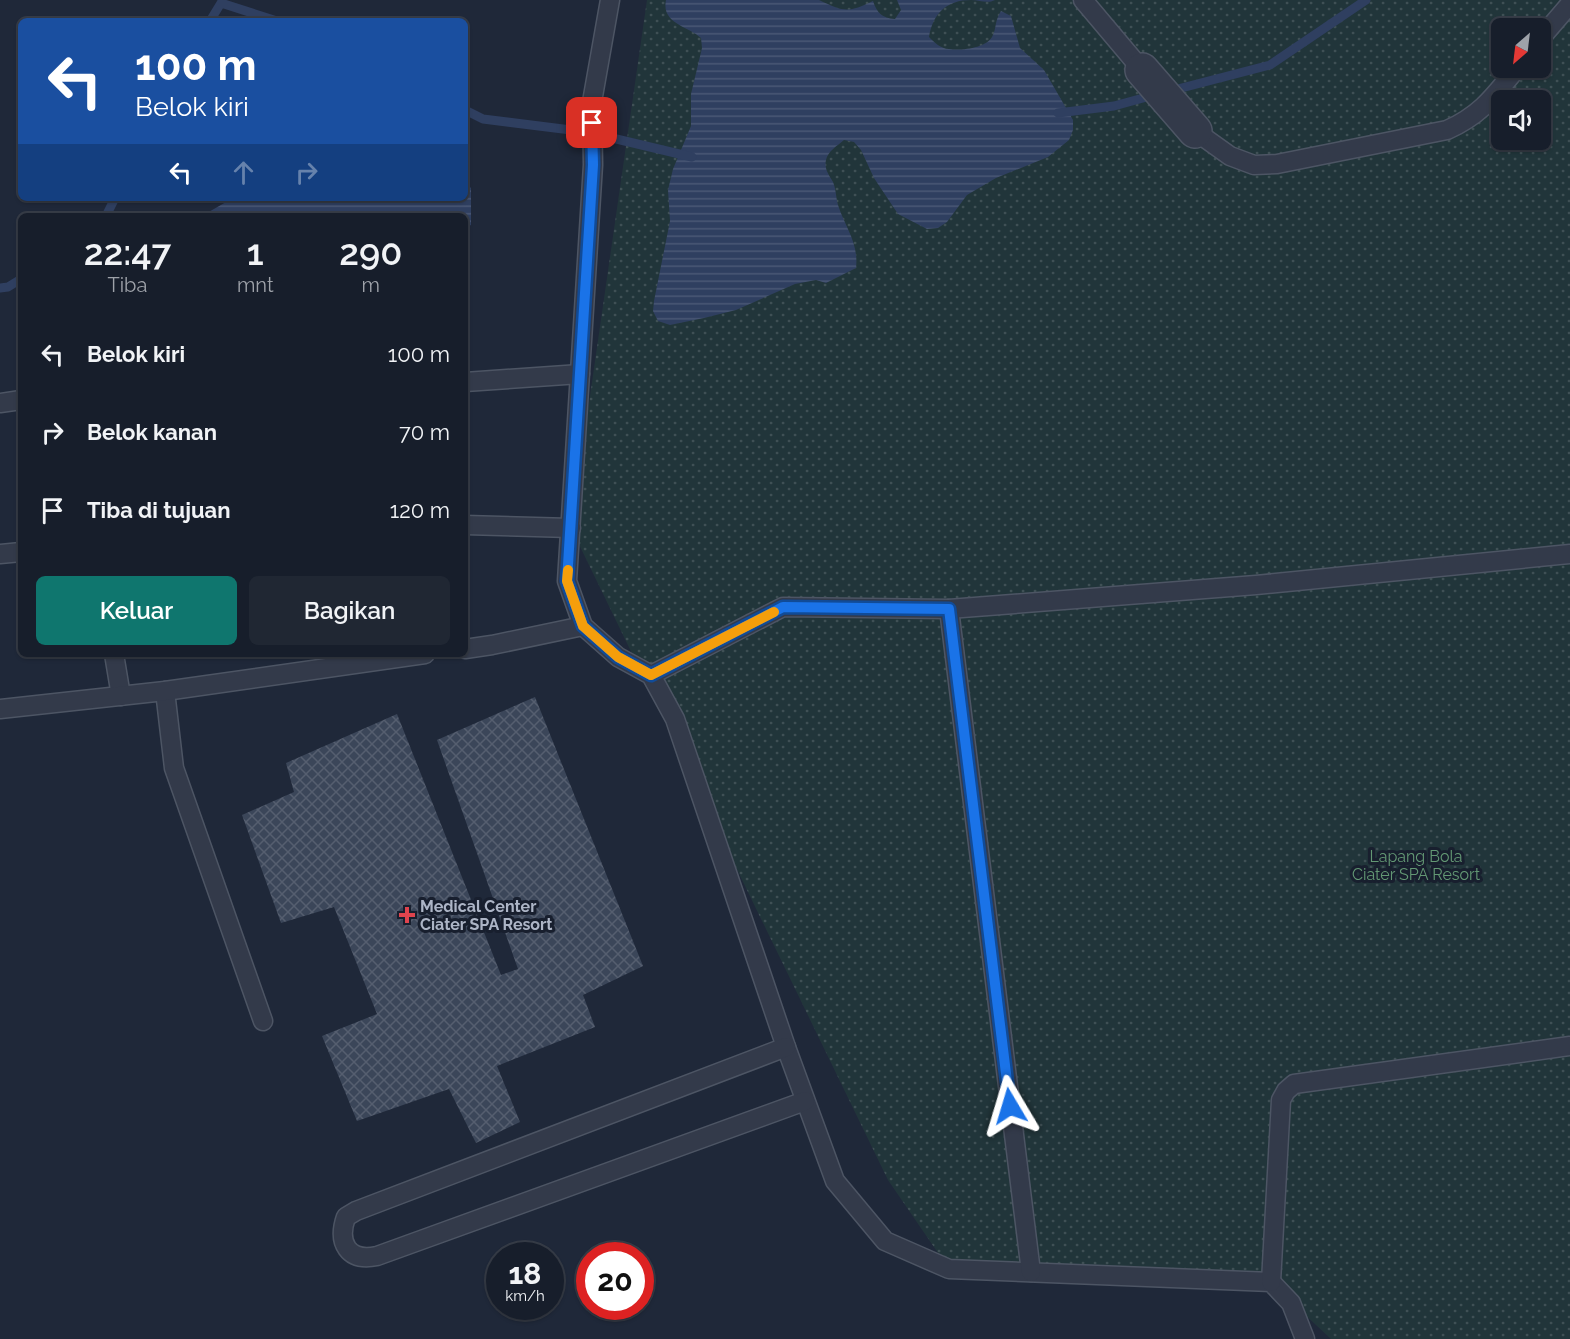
<!DOCTYPE html>
<html lang="id">
<head>
<meta charset="utf-8">
<style>
	:root { --surface:#171e2b; --page:#202733; --text:#f1f3f6; --muted:#9ea2a9; --line:#363c47; --accent:#0f766e }
	body { margin:0; font-family:Raleway,sans-serif; background:var(--page); color:var(--text); height:100vh; display:flex; flex-direction:column; font-size:22px; white-space:nowrap }
	* { box-sizing:border-box; margin:0 }
	p { font-size:20px; color:var(--muted) }
	.icon { flex:none; width:33px; height:33px; fill:none; stroke:currentColor; stroke-width:2; stroke-linecap:round; stroke-linejoin:round }
	.map { position:relative; flex:1; overflow:hidden }
	.side { position:absolute; left:18px; top:213px; width:450px; height:444px; display:flex; flex-direction:column; background:var(--surface); border-radius:9px; box-shadow:0 2px 4px #0004,0 0 0 2px var(--line) }
	.side>* { flex:none }
	.guide { position:absolute; left:18px; top:18px; width:450px; height:183px; border-radius:9px; box-shadow:0 2px 4px #0004,0 0 0 2px var(--line); background:#1a4fa0; color:#fff; overflow:hidden }
	.needle { width:39px; rotate:208deg }
	.tools { position:absolute; left:1491px; top:18px; display:grid; gap:12px }
	.tools a { display:grid; place-items:center; width:60px; height:60px; border-radius:9px; background:var(--surface); box-shadow:0 2px 4px #0004,0 0 0 2px var(--line); font-size:30px }
	.speed { position:absolute; left:486px; top:1242px; display:flex; gap:12px; font-size:30px; font-weight:700; text-align:center }
	.speed>* { display:grid; place-content:center; width:78px; height:78px; border-radius:50%; background:var(--surface); box-shadow:0 2px 4px #0004,0 0 0 2px var(--line); line-height:1 }
	.speed small { font-size:15px; font-weight:400 }
	.speed .limit { border:9px solid #d22; background:#fff; color:#111 }
	.pin { position:absolute; display:grid; place-items:center; width:51px; height:51px; color:#fff; margin:-26px; border-radius:12px; box-shadow:0 3px 9px #0006 }
	.me { position:absolute; width:66px; margin:-33px; rotate:353deg; stroke-linejoin:round; filter:drop-shadow(0 0 4px #0008) }
	.turn { display:flex; align-items:center; gap:21px; height:126px; padding:0 18px; font-size:27px }
	.turn .icon { width:78px; height:78px; stroke-width:2.5 }
	.turn b { display:block; font-size:42px; line-height:51px }
	.lanes { display:flex; align-items:center; height:57px; padding:0 18px; background:#0003; justify-content:center; gap:30px; direction:ltr }
	.lanes .off { opacity:.35 }
	.eta { display:flex; justify-content:space-evenly; align-items:center; height:102px; text-align:center }
	.eta b { font-size:36px; font-weight:600; line-height:42px }
	.action { display:flex; gap:12px; margin-top:auto; padding:12px 18px }
	.action a { flex:1; height:69px; border-radius:9px; background:var(--accent); color:#fff; font-size:24px; font-weight:600; line-height:69px; text-align:center }
	.action a+a { background:var(--page); color:var(--text) }
	ul { padding:0; list-style:none }
	li { display:flex; align-items:center; gap:18px; height:78px; padding:0 18px }
	li div { flex:1 }
	li b { display:block; font-size:22px }
	li em { font-style:normal }
	.map>svg:first-child { display:block }
</style>
</head>
<body>
<div class="map">
<svg width="1570" height="1339" viewBox="0 0 1570 1339">
	<defs>
		<pattern id="grass-dots" width="8" height="8" patternUnits="userSpaceOnUse" patternTransform="scale(1.5)"><rect width="8" height="8" fill="#21353a"/><path d="M2 2h.1M6 6h.1" fill="none" stroke="#3f5055" stroke-width="1.8" stroke-linecap="round"/></pattern>
		<pattern id="water-rules" width="6" height="5" patternUnits="userSpaceOnUse" patternTransform="scale(1.5)"><rect width="6" height="5" fill="#2f3f60"/><path d="M0 2.5h6" fill="none" stroke="#4a5875"/></pattern>
		<pattern id="building-cross-hatch" width="8" height="8" patternUnits="userSpaceOnUse" patternTransform="scale(1.5)"><rect width="8" height="8" fill="#3b4659"/><path d="M0 0l8 8M0 8l8-8" fill="none" stroke="#555e6f"/></pattern>
	</defs>
	<rect width="100%" height="100%" fill="#1f2839"/>
	<path fill="url(#grass-dots)" fill-rule="evenodd" d="M 647,0 L 1570,0 L 1570,1339 L 1331,1339 L 1270,1282 L 949,1269 L 888,1180 L 571,528 ZM 1502,28 L 1540,28 L 1540,68 L 1502,68 ZM 1502,100 L 1540,100 L 1540,140 L 1502,140 Z"/>
	<g fill="url(#water-rules)">
		<path d="M 666,0 L 819,0 C 844,12 848,13 873,1 C 877,13 882,18 895,19 L 901,10 L 897,0 L 995,0 C 987,4 980,0 971,0 C 947,0 933,13 929,37 C 934,42 941,49 949,49 C 961,51 986,48 992,37 C 997,28 994,22 1001,11 L 1011,16 L 1020,48 L 1044,70 L 1073,120 L 1073,130 L 1069,140 L 1048,157 L 996,178 L 967,195 L 947,222 L 938,228 L 927,229 L 898,214 L 874,178 L 861,150 L 854,142 L 844,140 C 837,146 828,151 826,160 C 824,169 829,175 833,182 C 836,189 836,198 838,205 C 845,227 859,243 856,268 L 826,283 L 816,280 L 795,284 L 736,310 L 704,318 L 670,325 L 658,321 L 653,311 L 654,301 L 670,221 L 668,190 L 673,169 L 691,126 L 691,94 L 702,48 L 701,38 C 689,26 661,24 666,0 Z"/>
		<polygon points="465,182 471,188 471,225 465,228 465,216 206,216 207,213 233,198 465,198"/>
	</g>
	<g fill="none" stroke-linecap="round" stroke-linejoin="round">
		<g stroke="#2f3f60" stroke-width="9">
			<polyline points="210,21 221,3 277,21"/>
			<polyline points="1170,91 1270,65 1366,0"/>
			<polyline points="465,110 483,119 587,132 692,157"/>
			<polyline points="1058,113 1114,106 1154,95"/>
			<polyline points="106,216 115,198"/>
			<polyline points="0,288 8,287 21,279"/>
		</g>
	</g>
	<polygon fill="url(#building-cross-hatch)" points="535,697 643,966 583,995 595,1027 497,1066 520,1122 476,1143 449,1089 357,1121 322,1036 377,1014 334,907 281,923 242,815 294,792 286,763 397,714 501,975 518,969 437,740"/>
	<g fill="none" stroke-linecap="round" stroke-linejoin="round">
		<g stroke="#4d5564" stroke-width="21">
			<g id="lane">
				<polyline points="610,0 592,102 593,165 567,581 583,626 618,657 651,675 675,719 786,1047 835,1181 885,1241 949,1269 1271,1282 1291,1303 1305,1339"/>
				<polyline points="1083,0 1142,70"/>
				<polyline points="1540,39 1570,4"/>
				<path d="M 1195,131 L 1230,156 L 1254,165 L 1277,164 L 1447,130 C 1481,115 1494,96 1517,68"/>
				<polyline points="465,382 580,374"/>
				<polyline points="0,403 21,400"/>
				<polyline points="465,525 571,528"/>
				<polyline points="0,554 21,552"/>
				<polyline points="949,609 1031,1272"/>
				<polyline points="465,649 492,645 583,626"/>
				<polyline points="114,654 121,696"/>
				<polyline points="651,675 783,607 949,609 1256,585 1570,554"/>
				<polyline points="165,691 174,768 263,1021"/>
				<polyline points="0,709 165,691 425,654"/>
				<path d="M 786,1047 L 356,1211 L 346,1217 C 337,1243 348,1262 377,1256 L 805,1101"/>
				<polyline points="1271,1282 1281,1100 1286,1091 1294,1084 1570,1046"/>
			</g>
		</g>
		<g stroke="#4d5564" stroke-width="36">
			<polyline id="street" points="1142,70 1195,131"/>
		</g>
		<use href="#lane" stroke="#333a4a" stroke-width="18"/>
		<use href="#street" stroke="#333a4a" stroke-width="33"/>
	</g>
	<g fill="none" stroke-linecap="round" stroke-linejoin="round">
		<g stroke="#114b97" stroke-width="15">
			<polyline id="route" points="592,123 593,165 567,581 583,626 618,657 651,675 783,607 949,609 1010,1106"/>
		</g>
		<use href="#route" stroke="#1a73e8" stroke-width="10"/>
		<polyline stroke="#f59e0b" stroke-width="10" points="568,570 567,581 583,626 618,657 651,675 774,612"/>
	</g>
	<path fill="#e0444e" stroke="#181f2e" stroke-width="2" d="M404 906h6v6h6v6h-6v6h-6v-6h-6v-6h6z"/>
	<g text-anchor="middle" dominant-baseline="central" stroke-width="6" stroke-linejoin="round" paint-order="stroke">
		<g font-size="16" fill="#639874" stroke="#181f2e">
			<text x="1416" y="856">Lapang Bola<tspan x="1416" dy="18">Ciater SPA Resort</tspan></text>
		</g>
		<g font-size="16" font-weight="bold" fill="#adb5c6" stroke="#181f2e" text-anchor="start">
			<text x="420" y="906">Medical Center<tspan x="420" dy="18">Ciater SPA Resort</tspan></text>
		</g>
	</g>
</svg>
<div class="tools">
<a><svg class="needle" viewBox="-14 -14 28 28"><path d="M0-13l5 13h-10z" fill="#e53935"/><path d="M0 13l5-13h-10z" fill="#9ea2a9"/></svg></a>
<a><svg class="icon" aria-label="sound" viewBox="0 0 24 24"><path d="M4 9h4l5-4v14l-5-4H4zM17 9q2 3 0 6"/></svg></a>
</div>
<div class="speed"><div>18<small>km/h</small></div><div class="limit">20</div></div>
<div class="pin" style="left:592px;top:123px;background:#d93025"><svg class="icon" aria-label="arrive" viewBox="0 0 24 24"><path d="M6 21V4h12l-3 4 3 4H6"/></svg></div>
<svg class="me" style="left:1010px;top:1106px" viewBox="-20 -20 40 40"><path d="M0-17L14 15 0 8-14 15z" fill="#1a73e8" stroke="#fff" stroke-width="4"/></svg>
<div class="guide">
<div class="turn"><svg class="icon" aria-label="left" viewBox="0 0 24 24"><path d="M17 20v-9H6M10 6l-5 5 5 5"/></svg><div><b>100 m</b>Belok kiri</div></div>
<div class="lanes"><svg class="icon" aria-label="left" viewBox="0 0 24 24"><path d="M17 20v-9H6M10 6l-5 5 5 5"/></svg><svg class="icon off" aria-label="ahead" viewBox="0 0 24 24"><path d="M12 20V5M6 11l6-6 6 6"/></svg><svg class="icon off" aria-label="right" viewBox="0 0 24 24"><path d="M7 20v-9h11M14 6l5 5-5 5"/></svg></div>
</div>
<section class="side">
<div class="eta">
<div><b>22:47</b><p>Tiba</p></div>
<div><b>1</b><p>mnt</p></div>
<div><b>290</b><p>m</p></div>
</div>
<ul>
<li><svg class="icon" aria-label="left" viewBox="0 0 24 24"><path d="M17 20v-9H6M10 6l-5 5 5 5"/></svg><div><b>Belok kiri</b></div><em>100 m</em></li>
<li><svg class="icon" aria-label="right" viewBox="0 0 24 24"><path d="M7 20v-9h11M14 6l5 5-5 5"/></svg><div><b>Belok kanan</b></div><em>70 m</em></li>
<li><svg class="icon" aria-label="arrive" viewBox="0 0 24 24"><path d="M6 21V4h12l-3 4 3 4H6"/></svg><div><b>Tiba di tujuan</b></div><em>120 m</em></li>
</ul>
<div class="action"><a>Keluar</a><a>Bagikan</a></div>
</section>
</div>
</body>
</html>
